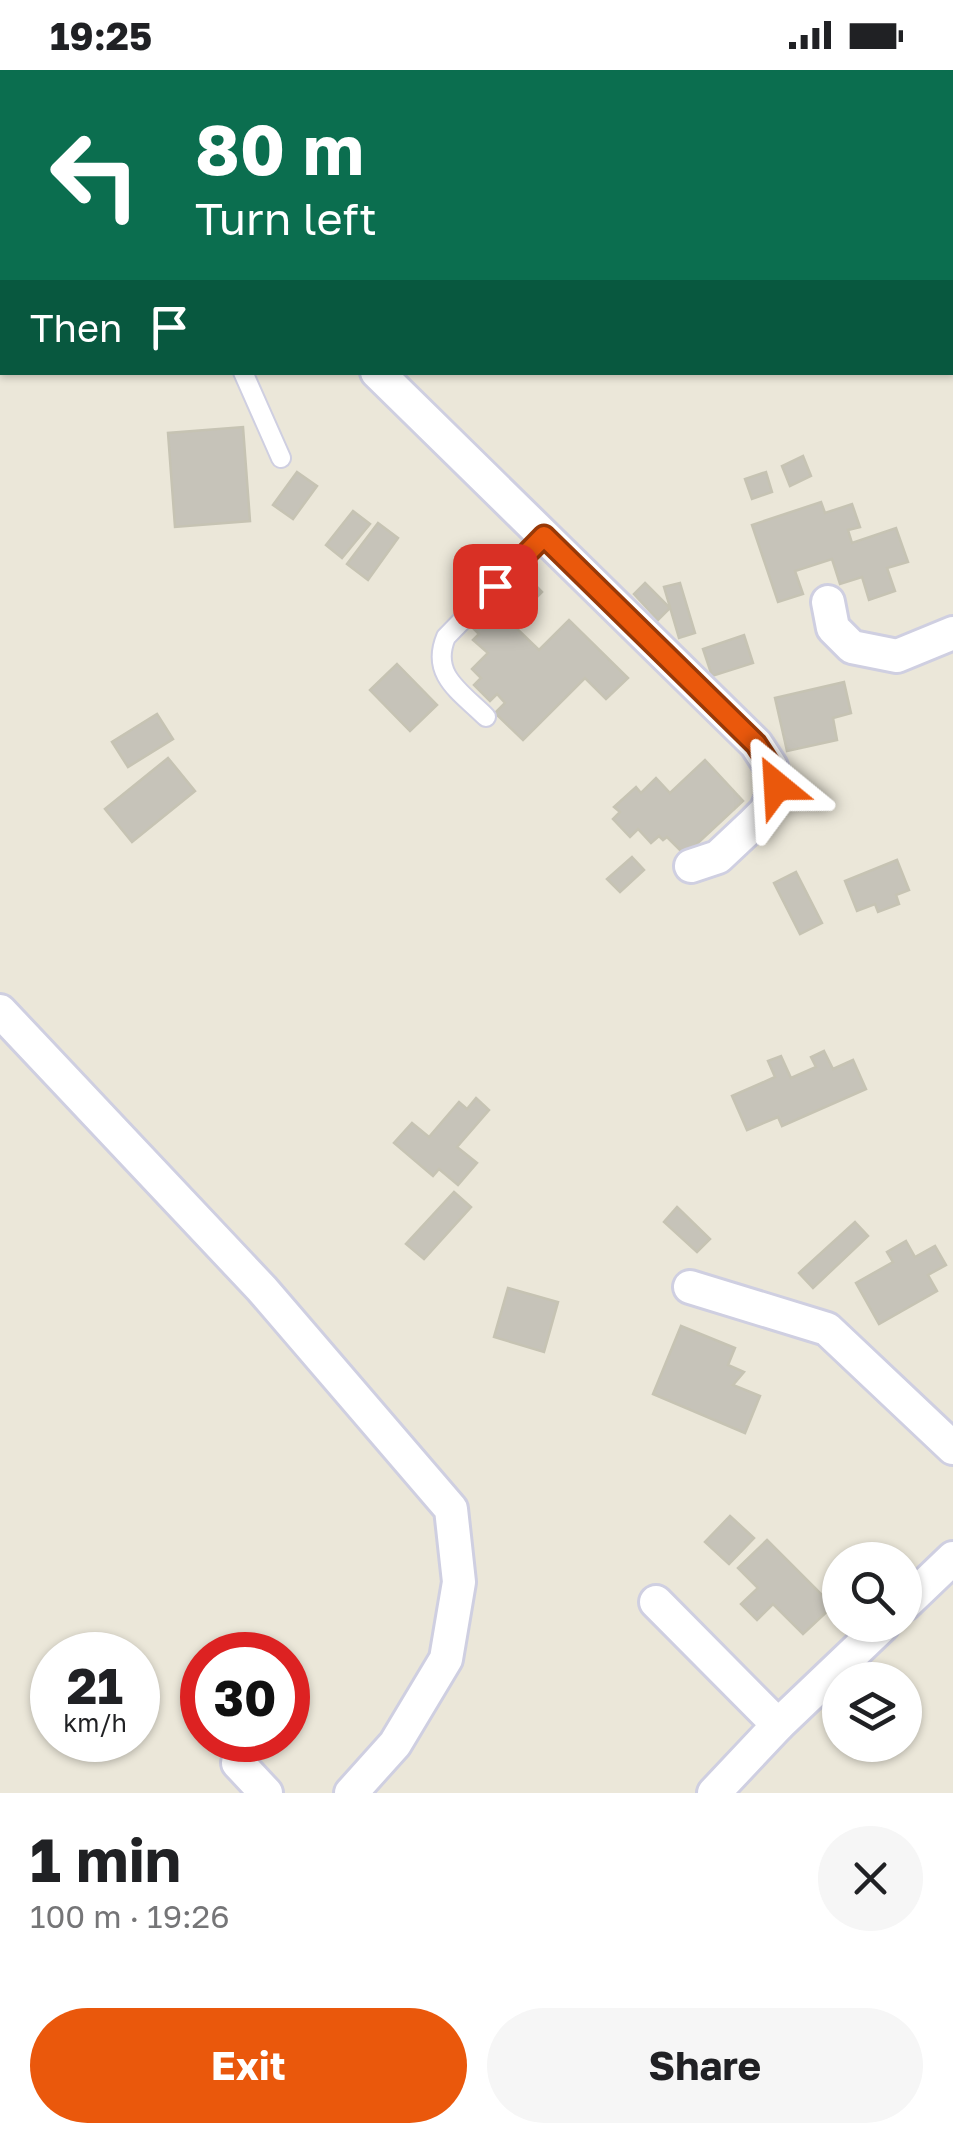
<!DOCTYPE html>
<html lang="en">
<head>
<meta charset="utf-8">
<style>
	:root { --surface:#fff; --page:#f6f6f6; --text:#202124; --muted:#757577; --accent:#ea580c }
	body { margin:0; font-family:"Golos Text",sans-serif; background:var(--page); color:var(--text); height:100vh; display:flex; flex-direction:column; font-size:38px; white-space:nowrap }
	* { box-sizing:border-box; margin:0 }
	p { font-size:32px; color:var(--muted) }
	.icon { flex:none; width:55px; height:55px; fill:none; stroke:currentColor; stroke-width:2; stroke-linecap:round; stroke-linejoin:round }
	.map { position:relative; height:1723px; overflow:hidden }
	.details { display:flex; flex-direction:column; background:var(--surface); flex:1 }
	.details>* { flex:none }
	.banner { position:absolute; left:0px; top:0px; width:955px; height:305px; box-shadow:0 2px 8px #0004; background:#0b6e4f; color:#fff; overflow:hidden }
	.buttons { position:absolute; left:822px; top:1472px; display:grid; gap:20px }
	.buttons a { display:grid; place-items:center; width:100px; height:100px; border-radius:50%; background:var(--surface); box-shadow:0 2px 8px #0004; font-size:50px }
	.speed { position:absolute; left:30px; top:1562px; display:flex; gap:20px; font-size:50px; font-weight:700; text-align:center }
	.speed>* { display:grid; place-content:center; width:130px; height:130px; border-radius:50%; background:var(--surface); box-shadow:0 2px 8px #0004; line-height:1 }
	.speed small { font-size:25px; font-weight:400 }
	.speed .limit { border:15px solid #d22; background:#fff; color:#111 }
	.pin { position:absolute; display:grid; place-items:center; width:85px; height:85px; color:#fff; margin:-42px; border-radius:20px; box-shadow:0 5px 15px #0006 }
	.me { position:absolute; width:110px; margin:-55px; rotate:333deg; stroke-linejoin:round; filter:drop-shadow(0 0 8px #0008) }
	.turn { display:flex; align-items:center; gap:35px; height:210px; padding:0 30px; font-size:45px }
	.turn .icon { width:130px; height:130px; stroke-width:2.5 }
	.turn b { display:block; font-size:70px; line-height:85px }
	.then { display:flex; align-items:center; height:95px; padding:0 30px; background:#0003; gap:20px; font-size:38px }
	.round { display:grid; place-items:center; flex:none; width:105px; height:105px; border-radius:52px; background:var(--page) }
	.headline { display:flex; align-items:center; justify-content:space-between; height:170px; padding:0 30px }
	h1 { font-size:60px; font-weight:700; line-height:75px }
	.primary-button { display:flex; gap:20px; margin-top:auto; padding:20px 30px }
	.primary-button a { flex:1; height:115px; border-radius:60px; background:var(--accent); color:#fff; font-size:40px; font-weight:700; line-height:115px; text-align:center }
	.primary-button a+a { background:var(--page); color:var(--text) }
	.status { display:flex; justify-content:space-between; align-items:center; height:70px; padding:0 50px; background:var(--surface); direction:ltr }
	.status svg { height:28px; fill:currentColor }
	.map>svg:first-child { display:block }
</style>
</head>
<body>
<div class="status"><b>19:25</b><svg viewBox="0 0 49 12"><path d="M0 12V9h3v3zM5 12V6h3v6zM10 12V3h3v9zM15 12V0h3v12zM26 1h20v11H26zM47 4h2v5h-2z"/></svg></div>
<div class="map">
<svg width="953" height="1723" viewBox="0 0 953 1723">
	<rect width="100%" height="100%" fill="#ebe7d9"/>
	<g fill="#c6c3b9" stroke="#c6c3b3" stroke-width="2.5">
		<polygon points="243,357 250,451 175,457 168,363"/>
		<polygon points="803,386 811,406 790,416 782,396"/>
		<polygon points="297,402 317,416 293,449 273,435"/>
		<polygon points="766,402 772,422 752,429 745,409"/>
		<polygon points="821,432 825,443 852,434 860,457 848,460 852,473 896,458 908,492 887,498 895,521 869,530 862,507 840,514 832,489 795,501 803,524 778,532 752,455"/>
		<polygon points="353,441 370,454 342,488 326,475"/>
		<polygon points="378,453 398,468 368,510 347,494"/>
		<polygon points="519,498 542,522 511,553 539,580 569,550 628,608 606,629 585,608 523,670 495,643 505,633 497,624 490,631 474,615 481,608 472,599 488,583 473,570 479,564 466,551"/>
		<polygon points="645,513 670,538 658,550 634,524"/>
		<polygon points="680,513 695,563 679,568 664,517"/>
		<polygon points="744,565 753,593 712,606 703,579"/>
		<polygon points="397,594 437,635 410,661 370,620"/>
		<polygon points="844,612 851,643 833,648 837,670 787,681 775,628"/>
		<polygon points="157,644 173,669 128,697 112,672"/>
		<polygon points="168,688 195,721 132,772 105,739"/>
		<polygon points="705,690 743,731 685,785 667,767 663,770 659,766 651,773 638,759 630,767 613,749 620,742 614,737 636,717 641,723 656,708 670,723"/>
		<polygon points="632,787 644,800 620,822 607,809"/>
		<polygon points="897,790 909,820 896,825 899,834 878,842 875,834 857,841 845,811"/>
		<polygon points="796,802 822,853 800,864 774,813"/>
		<polygon points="824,981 833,999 853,990 866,1019 782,1056 778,1047 747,1060 732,1026 775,1007 768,991 781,986 791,1008 816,997 811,987"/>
		<polygon points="476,1028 489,1040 457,1077 477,1093 458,1115 439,1099 433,1106 394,1073 412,1053 429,1067 459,1032 467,1039"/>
		<polygon points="454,1122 471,1137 424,1189 406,1174"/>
		<polygon points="677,1137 710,1169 697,1182 664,1152"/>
		<polygon points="855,1152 868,1166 813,1218 799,1203"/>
		<polygon points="906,1171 915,1187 935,1176 946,1195 928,1205 937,1221 879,1254 856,1213 893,1192 887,1182"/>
		<polygon points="508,1218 558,1232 544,1282 494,1267"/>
		<polygon points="681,1256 735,1278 728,1295 744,1302 733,1315 760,1326 745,1363 653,1324"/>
		<polygon points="730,1446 754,1468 729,1494 705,1472"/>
		<polygon points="767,1470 833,1536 803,1564 773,1534 757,1550 741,1534 758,1518 738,1498"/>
	</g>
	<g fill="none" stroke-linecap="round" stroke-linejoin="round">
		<g stroke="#cfcfe1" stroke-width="22">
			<g id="service">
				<polyline points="243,302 281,388"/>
				<path d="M 486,647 C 461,622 430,605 446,567 L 544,466"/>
			</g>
		</g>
		<g stroke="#cfcfe1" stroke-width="38">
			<g id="minor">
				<polyline points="115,2 117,0"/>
				<polyline points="0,115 2,113"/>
				<polyline points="377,302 756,674 771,697 777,716 766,741 751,756 718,787 691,796"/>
				<polyline points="828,532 833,558 852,577 897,586 953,563"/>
				<polyline points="0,941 262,1219 451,1439 459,1512 446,1589 395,1674 351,1723"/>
				<polyline points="690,1217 827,1259 953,1378"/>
				<polyline points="656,1532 778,1655"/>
				<polyline points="905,1534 953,1488"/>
				<polyline points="238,1693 266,1723"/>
				<polyline points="714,1723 778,1655 883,1555"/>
			</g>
		</g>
		<use href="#service" stroke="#fff" stroke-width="18"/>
		<use href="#minor" stroke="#fff" stroke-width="32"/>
	</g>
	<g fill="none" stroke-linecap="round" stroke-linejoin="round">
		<g stroke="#983908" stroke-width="25">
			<polyline id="route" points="495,516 544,466 756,674 771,697 777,716"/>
		</g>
		<use href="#route" stroke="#ea580c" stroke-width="18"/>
	</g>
</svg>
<div class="buttons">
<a><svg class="icon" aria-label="search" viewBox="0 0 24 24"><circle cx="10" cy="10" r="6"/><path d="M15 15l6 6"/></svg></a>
<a><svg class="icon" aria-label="layers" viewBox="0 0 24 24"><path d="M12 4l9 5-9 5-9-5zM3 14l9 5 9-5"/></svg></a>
</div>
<div class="speed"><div>21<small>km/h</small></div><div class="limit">30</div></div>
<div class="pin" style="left:495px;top:516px;background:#d93025"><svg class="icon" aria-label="arrive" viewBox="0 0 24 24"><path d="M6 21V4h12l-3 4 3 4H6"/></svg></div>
<svg class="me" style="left:777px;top:716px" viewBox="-20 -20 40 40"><path d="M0-17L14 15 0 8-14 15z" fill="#ea580c" stroke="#fff" stroke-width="4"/></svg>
<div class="banner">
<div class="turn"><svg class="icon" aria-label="left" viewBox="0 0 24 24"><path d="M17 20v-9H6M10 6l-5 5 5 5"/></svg><div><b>80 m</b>Turn left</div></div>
<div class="then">Then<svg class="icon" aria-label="arrive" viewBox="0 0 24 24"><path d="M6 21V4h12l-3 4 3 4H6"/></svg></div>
</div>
</div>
<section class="details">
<div class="headline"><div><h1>1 min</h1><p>100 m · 19:26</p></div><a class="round"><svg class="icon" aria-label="close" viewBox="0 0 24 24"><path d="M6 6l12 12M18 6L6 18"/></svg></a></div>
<div class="primary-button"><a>Exit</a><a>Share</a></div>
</section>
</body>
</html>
